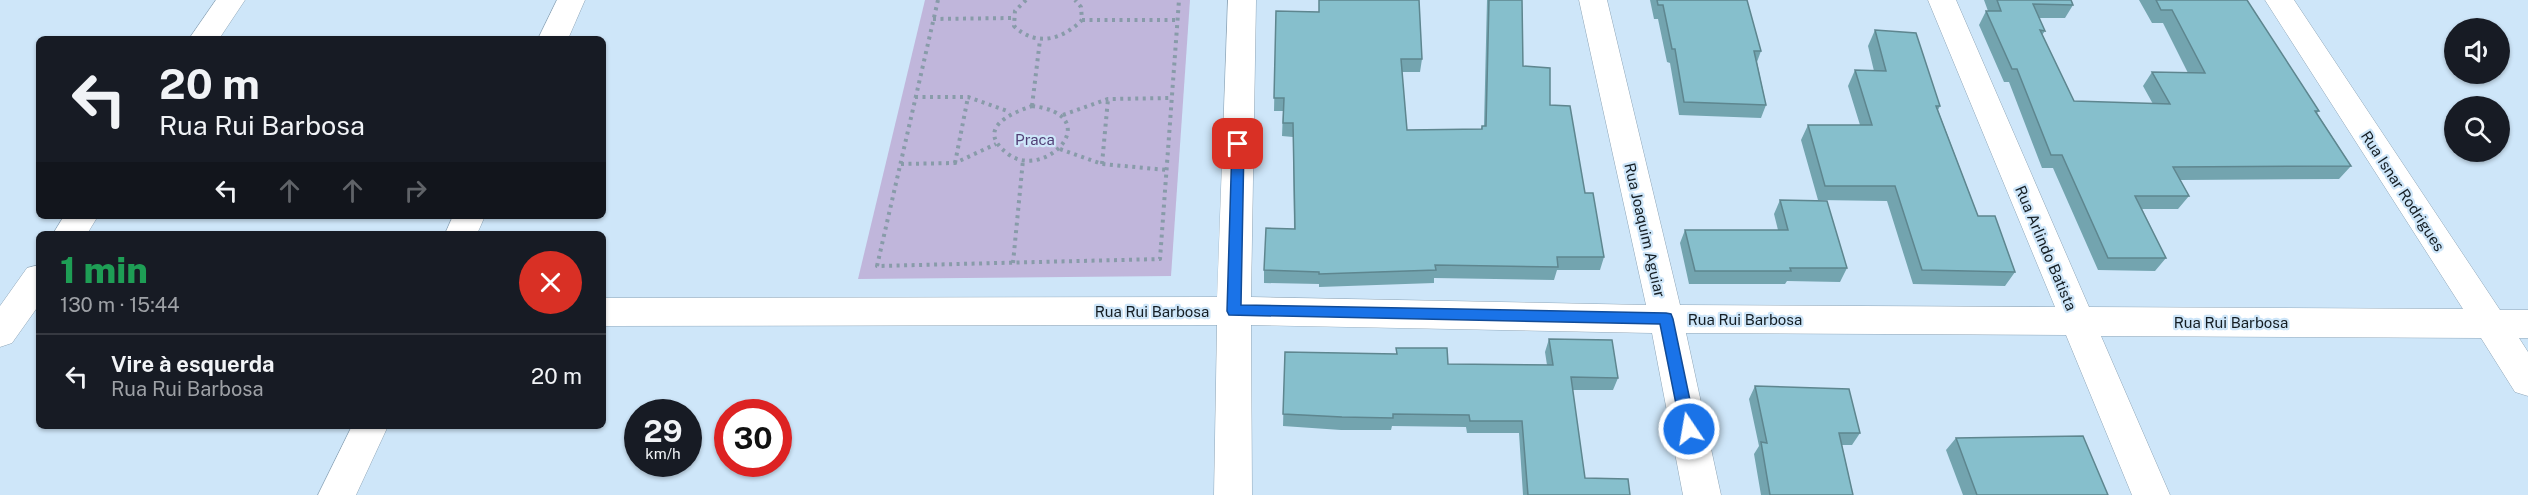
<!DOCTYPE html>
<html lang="pt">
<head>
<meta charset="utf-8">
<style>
	:root { --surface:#171b24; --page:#242831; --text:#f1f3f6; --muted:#9ea1a6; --line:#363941 }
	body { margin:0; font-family:"Public Sans",sans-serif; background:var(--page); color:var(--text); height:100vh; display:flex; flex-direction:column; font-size:22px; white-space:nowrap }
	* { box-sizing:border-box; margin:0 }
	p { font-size:20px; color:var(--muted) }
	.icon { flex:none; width:33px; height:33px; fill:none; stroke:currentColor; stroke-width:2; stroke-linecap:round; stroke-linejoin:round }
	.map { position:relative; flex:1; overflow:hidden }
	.sheet { position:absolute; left:36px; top:231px; width:570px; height:198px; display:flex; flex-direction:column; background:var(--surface); border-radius:9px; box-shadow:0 2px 4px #0004 }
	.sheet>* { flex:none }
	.banner { position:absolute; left:36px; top:36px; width:570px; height:183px; border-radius:9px; box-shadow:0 2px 4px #0004; background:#171b24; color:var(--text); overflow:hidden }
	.tools { position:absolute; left:2444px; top:18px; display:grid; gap:12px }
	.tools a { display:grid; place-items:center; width:66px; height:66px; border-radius:50%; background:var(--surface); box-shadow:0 2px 4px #0004; font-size:30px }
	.speed { position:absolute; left:624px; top:399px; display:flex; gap:12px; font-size:30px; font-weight:700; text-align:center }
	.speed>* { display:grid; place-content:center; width:78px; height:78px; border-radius:50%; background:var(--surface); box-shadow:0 2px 4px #0004; line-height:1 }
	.speed small { font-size:15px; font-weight:400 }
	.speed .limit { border:9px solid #d22; background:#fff; color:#111 }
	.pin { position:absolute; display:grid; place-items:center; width:51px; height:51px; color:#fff; margin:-26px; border-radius:12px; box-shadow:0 3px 9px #0006 }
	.me { position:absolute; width:66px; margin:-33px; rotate:348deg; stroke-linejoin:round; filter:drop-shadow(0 0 4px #0008) }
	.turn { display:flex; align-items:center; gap:21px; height:126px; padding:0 24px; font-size:27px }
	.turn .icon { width:78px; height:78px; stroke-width:2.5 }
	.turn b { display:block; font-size:42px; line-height:51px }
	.lanes { display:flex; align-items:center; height:57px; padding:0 24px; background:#0003; justify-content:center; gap:30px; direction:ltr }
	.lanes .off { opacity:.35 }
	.round { display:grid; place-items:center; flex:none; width:63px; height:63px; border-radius:32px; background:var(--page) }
	.head { display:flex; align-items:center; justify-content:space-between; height:102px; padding:0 24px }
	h1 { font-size:36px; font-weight:800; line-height:45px; color:#1e9e55 }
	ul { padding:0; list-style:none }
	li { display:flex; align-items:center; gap:18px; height:84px; padding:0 24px; border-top:2px solid var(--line) }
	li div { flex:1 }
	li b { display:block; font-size:22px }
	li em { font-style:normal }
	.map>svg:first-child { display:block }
</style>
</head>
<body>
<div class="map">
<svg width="2528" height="495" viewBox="0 0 2528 495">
	<rect width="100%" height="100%" fill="#cee6f9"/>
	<polygon fill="#c0b6db" points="925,0 1190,0 1171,276 858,279"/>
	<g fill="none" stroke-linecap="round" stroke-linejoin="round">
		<g stroke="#8ea5b7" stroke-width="1">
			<g id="street">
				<polygon points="216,0 245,0 219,39 189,39"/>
				<polygon points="557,0 585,0 568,39 538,39"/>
				<polygon points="1228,0 1256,0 1251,297 1646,305 1579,0 1607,0 1680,305 2055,307 1928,0 1956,0 2089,307 2463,309 2265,0 2294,0 2500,310 2528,310 2528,338 2519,338 2528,352 2528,396 2515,392 2481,338 2101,336 2170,495 2132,495 2066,335 1686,333 1721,495 1683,495 1652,333 1251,325 1252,495 1214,495 1217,325 603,326 603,298 1217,297"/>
				<polygon points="64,216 98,216 87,234 53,234"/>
				<polygon points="453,216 485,216 477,234 445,234"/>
				<polygon points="39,265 39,305 12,343 0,347 0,306 27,268"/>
				<polygon points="352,426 388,426 356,495 318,495"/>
			</g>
		</g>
		<g stroke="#889ba9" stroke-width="4" stroke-dasharray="3 4.5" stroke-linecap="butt">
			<polyline points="938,0 877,266 1160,259 1179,0"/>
			<path d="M 1026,0 L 1015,11 L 1014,26 C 1036,47 1062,40 1082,20 L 1081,7 L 1075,0"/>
			<polyline points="933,19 1013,18"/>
			<polyline points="1082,20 1178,20"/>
			<polyline points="915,97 968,97 1010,112"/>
			<path d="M 1032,106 C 1108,115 1045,182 1008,154 C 975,129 1009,114 1032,106 Z"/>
			<polyline points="1032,106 1040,40"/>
			<polyline points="1063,115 1108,99 1172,98"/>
			<polyline points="1060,149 1102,164 1167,170"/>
			<polyline points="955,163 968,97"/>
			<polyline points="901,164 955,163 996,144"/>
			<polyline points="1102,164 1108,99"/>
			<polyline points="1013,263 1023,160"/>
		</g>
		<use href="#street" fill="#fff" fill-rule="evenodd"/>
	</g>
	<g fill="#73a4af">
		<polygon points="1319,0 1419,0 1422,59 1420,72 1402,72 1407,130 1481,129 1482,126 1484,126 1487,0 1522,0 1523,66 1550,105 1585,193 1604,257 1600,270 1557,270 1554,280 1434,278 1434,283 1319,287 1319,284 1264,283 1264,270 1294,229 1293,137 1282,136 1283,111 1274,111 1276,11 1319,12"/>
		<polygon points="1650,0 1747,0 1761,51 1757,62 1766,105 1761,118 1679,115 1670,63 1667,62 1658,19 1654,19"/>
		<polygon points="1984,0 2071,0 2073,5 2065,18 2039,18 2045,31 2042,35 2074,101 2153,104 2143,86 2152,72 2188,73 2163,23 2152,23 2139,0 2247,0 2319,111 2317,113 2351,166 2339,179 2180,180 2189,196 2178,209 2142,209 2166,258 2155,271 2098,270 2053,168 2042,168 2009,82 2004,82 1979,25 1986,11 1988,11"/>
		<polygon points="1875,30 1940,106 1938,110 1978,216 2015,272 2005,286 1913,284 1887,201 1818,200 1801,140 1808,125 1860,125 1848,86 1855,70 1874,71 1868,46"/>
		<polygon points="1780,200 1847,268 1840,282 1787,281 1785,284 1689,284 1680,243 1685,230 1778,230 1774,214"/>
		<polygon points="1549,339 1618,378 1613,390 1572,390 1585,478 1630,495 1523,495 1519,433 1467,433 1466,427 1392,426 1391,430 1341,430 1283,426 1285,352 1396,354 1396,348 1448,364 1547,365 1545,352"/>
		<polygon points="1755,386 1860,433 1852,445 1842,445 1853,495 1761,495 1754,454 1759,446 1749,399"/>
		<polygon points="1956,438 2108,495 1963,495 1946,450"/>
	</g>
	<g fill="#86bfcc" stroke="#5e868f" stroke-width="1.5">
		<polygon points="1319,0 1419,0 1422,59 1401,59 1407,130 1482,129 1482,126 1486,126 1489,0 1522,0 1523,66 1550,68 1550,105 1570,106 1585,193 1593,193 1604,257 1557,257 1558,267 1435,265 1436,270 1319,274 1319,272 1264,270 1266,228 1295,229 1293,123 1283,123 1284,98 1274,98 1276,11 1319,12"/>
		<polygon points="1657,0 1747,0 1761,51 1754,51 1766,105 1684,102 1675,49 1672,49 1663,5 1658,5"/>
		<polygon points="1997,0 2071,0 2073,5 2033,4 2045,31 2040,30 2074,101 2170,104 2152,72 2205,73 2172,10 2161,10 2156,0 2247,0 2319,111 2315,111 2351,166 2173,167 2189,196 2135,196 2166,258 2108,258 2062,155 2051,155 2017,69 2012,69 1986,11 2001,11"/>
		<polygon points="1875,30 1916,33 1940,106 1936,106 1978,216 1995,216 2015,272 1922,270 1895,186 1825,186 1808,125 1872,125 1855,70 1886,71"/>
		<polygon points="1780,200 1827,201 1847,268 1790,268 1791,271 1695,271 1685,230 1788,230"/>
		<polygon points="1549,339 1612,340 1618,378 1571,377 1585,478 1628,479 1630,495 1528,495 1522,421 1470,421 1469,415 1393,414 1393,418 1342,417 1283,414 1285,352 1397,354 1396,348 1447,348 1448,364 1553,365"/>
		<polygon points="1755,386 1849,389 1860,433 1839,433 1853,495 1770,495 1761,442 1767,443"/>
		<polygon points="2083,436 2108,495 1977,495 1956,438"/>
	</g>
	<polygon fill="#1a73e8" stroke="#114b97" stroke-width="1.5" points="1238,139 1244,144 1241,305 1666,313 1671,314 1673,319 1696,429 1694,433 1689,435 1683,433 1681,429 1660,324 1229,315 1227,311 1232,144"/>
	<g text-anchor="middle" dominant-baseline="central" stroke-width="4.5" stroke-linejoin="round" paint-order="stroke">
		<g font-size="15" fill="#503e75" stroke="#cee6f9">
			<text x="1035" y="139">Praca</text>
		</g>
		<g font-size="15" fill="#141d23" stroke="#cee6f9">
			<text transform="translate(2403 191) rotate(57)">Rua Isnar Rodrigues</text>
			<text transform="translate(1645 230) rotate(77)">Rua Joaquim Aguiar</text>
			<text transform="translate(2046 248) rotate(67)">Rua Arlindo Batista</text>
			<text x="1152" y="311">Rua Rui Barbosa</text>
			<text x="1745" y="319">Rua Rui Barbosa</text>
			<text x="2231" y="322">Rua Rui Barbosa</text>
		</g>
	</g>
</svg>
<div class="tools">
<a><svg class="icon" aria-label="sound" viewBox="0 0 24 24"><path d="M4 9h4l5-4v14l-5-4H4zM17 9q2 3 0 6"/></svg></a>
<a><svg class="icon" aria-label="search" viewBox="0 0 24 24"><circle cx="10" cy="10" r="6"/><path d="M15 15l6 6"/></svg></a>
</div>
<div class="speed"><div>29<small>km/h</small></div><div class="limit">30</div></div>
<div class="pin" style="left:1238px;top:144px;background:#d93025"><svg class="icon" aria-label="arrive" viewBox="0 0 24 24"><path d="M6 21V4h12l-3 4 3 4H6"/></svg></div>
<svg class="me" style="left:1689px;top:429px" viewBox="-20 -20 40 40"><circle r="17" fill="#1a73e8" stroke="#fff" stroke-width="3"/><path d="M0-11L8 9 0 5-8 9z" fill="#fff"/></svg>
<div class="banner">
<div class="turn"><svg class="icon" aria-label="left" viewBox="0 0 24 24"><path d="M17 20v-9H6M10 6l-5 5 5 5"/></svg><div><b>20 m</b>Rua Rui Barbosa</div></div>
<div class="lanes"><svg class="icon" aria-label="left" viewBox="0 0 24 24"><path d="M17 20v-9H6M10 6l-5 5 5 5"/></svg><svg class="icon off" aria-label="ahead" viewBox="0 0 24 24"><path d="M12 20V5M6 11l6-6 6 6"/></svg><svg class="icon off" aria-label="ahead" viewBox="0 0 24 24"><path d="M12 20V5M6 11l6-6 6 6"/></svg><svg class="icon off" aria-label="right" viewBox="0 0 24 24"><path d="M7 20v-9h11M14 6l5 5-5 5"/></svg></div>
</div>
<section class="sheet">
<div class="head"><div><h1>1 min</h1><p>130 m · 15:44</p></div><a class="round" style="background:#d93025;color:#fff"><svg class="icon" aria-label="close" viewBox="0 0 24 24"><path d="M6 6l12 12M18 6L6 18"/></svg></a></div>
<ul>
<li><svg class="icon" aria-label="left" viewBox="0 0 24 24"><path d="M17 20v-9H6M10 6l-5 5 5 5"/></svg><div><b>Vire à esquerda</b><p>Rua Rui Barbosa</p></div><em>20 m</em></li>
</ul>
</section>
</div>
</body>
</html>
